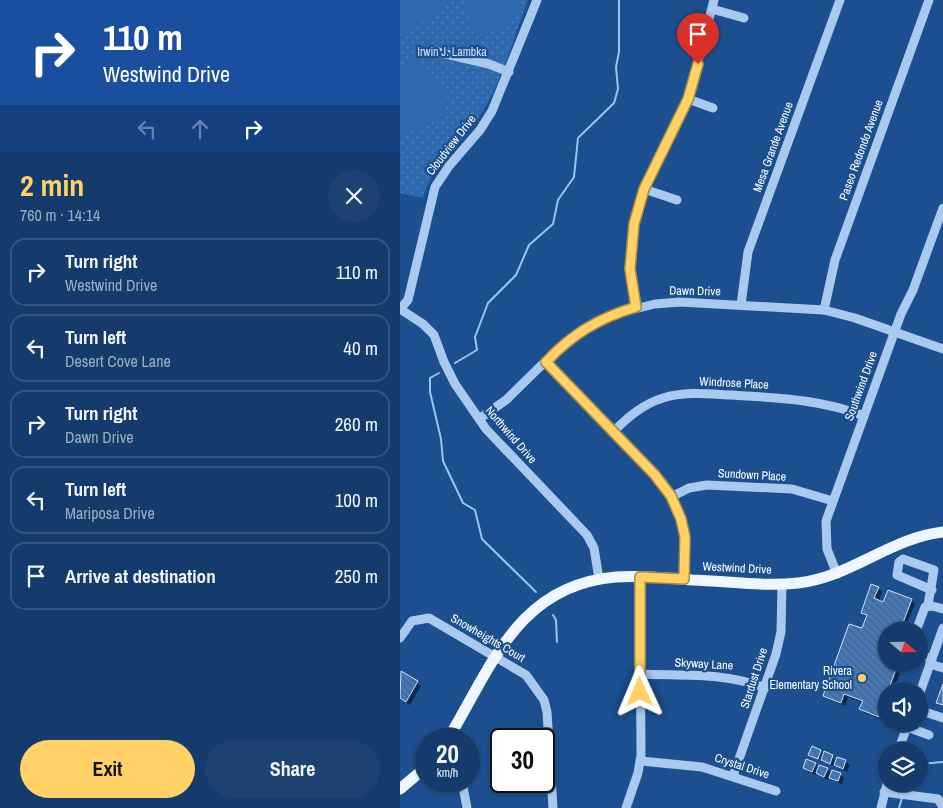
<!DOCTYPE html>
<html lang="en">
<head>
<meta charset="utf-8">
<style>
	:root { --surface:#143b6b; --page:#1d4271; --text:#f1f3f6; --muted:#9dadc1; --line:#33557e; --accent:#ffd166 }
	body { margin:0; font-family:"Archivo Narrow",sans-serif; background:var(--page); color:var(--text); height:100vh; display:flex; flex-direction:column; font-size:19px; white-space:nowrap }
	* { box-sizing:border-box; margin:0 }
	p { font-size:16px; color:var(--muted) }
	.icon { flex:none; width:28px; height:28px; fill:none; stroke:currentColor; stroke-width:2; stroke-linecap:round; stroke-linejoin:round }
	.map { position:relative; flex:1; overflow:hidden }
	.sheet { display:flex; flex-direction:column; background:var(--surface); width:400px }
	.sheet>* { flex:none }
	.top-card { background:#1a4fa0; color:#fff; overflow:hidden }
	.needle { width:32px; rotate:110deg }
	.controls { position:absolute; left:478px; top:622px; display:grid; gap:10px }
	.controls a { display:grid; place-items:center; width:50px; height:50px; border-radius:50%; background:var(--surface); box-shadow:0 1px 4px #0004,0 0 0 1px var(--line); font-size:25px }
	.speed { position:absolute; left:15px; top:728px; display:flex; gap:10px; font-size:25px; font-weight:700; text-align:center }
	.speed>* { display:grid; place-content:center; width:65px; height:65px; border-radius:50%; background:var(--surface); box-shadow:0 1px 4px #0004,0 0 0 1px var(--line); line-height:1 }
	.speed small { font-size:12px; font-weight:400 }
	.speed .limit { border:2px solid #111; border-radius:8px; background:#fff; color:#111 }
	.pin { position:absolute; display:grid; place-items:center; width:42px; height:42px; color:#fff; margin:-51px -21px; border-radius:50% 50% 50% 0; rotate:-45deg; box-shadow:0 0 5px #0007 }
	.pin .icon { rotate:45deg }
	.me { position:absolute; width:55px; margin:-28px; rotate:359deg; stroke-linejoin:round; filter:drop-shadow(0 0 4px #0008) }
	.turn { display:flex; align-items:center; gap:18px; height:105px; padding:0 20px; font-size:22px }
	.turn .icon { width:65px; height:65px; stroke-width:2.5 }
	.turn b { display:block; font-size:35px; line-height:42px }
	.lanes { display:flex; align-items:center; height:48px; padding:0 20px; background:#0003; justify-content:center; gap:25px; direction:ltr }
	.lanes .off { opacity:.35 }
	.round { display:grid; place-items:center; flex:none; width:52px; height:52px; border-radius:26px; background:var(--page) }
	.summary { display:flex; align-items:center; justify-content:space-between; height:85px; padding:0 20px }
	h1 { font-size:30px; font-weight:700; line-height:38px; color:var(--accent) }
	.action { display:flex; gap:10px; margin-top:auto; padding:10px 20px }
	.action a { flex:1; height:58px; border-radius:30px; background:var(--accent); color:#111; font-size:20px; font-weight:700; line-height:58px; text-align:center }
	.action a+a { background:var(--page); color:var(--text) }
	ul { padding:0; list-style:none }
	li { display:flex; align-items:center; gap:15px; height:68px; margin:0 10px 8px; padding:0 10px; border:2px solid var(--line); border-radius:15px }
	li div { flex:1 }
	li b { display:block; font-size:19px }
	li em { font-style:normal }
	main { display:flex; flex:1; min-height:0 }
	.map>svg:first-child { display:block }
</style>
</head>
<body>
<main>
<section class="sheet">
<div class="top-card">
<div class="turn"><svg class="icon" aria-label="right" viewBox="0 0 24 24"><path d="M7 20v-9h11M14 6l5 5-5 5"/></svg><div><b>110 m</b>Westwind Drive</div></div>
<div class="lanes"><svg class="icon off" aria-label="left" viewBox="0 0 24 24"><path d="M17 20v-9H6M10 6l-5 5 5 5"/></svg><svg class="icon off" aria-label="ahead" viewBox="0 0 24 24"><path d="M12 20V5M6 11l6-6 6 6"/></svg><svg class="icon" aria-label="right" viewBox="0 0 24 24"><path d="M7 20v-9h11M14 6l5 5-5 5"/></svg></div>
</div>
<div class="summary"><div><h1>2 min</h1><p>760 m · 14:14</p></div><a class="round"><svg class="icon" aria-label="close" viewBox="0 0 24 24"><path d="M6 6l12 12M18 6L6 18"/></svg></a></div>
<ul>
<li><svg class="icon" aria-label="right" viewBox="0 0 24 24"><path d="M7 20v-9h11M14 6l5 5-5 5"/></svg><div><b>Turn right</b><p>Westwind Drive</p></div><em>110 m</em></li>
<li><svg class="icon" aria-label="left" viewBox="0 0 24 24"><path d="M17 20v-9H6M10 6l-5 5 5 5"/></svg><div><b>Turn left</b><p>Desert Cove Lane</p></div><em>40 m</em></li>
<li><svg class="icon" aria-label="right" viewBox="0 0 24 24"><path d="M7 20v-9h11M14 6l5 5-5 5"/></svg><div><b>Turn right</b><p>Dawn Drive</p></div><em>260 m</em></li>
<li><svg class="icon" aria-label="left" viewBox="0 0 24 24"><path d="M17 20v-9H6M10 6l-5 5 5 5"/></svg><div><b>Turn left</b><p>Mariposa Drive</p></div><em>100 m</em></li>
<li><svg class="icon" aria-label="arrive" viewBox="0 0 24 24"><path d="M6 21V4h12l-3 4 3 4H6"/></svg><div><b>Arrive at destination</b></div><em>250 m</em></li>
</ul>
<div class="action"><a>Exit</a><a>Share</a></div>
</section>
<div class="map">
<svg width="543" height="808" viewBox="0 0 543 808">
	<defs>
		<pattern id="park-dots" width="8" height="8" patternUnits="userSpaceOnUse" patternTransform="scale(1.25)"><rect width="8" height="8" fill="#2e69ad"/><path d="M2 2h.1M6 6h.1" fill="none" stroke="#4d80b9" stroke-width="1.8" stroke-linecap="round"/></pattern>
		<pattern id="building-back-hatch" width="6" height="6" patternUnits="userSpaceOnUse" patternTransform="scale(1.25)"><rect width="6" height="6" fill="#4478b7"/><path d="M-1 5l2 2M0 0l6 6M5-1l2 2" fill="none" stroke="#486282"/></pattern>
	</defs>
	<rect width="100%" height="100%" fill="#1b4f8f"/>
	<path fill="url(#park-dots)" d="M 0,0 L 128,0 C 114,36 102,82 81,114 C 60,146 34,160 23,198 L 0,193 Z"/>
	<g fill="#2e69ad">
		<polygon points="0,0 44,0 42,11 0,36"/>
		<path d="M 65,0 L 122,0 C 114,21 96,30 77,38 Z"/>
		<polygon points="15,58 39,84 48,99 45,113 30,124 0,136 0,70"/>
	</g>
	<g fill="#0007">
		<polygon points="478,588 482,592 479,601 484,603 511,600 515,604 504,631 486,631 486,664 504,664 493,691 486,691 486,711 483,720 465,713 461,709 463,703 448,697 445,706 428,699 424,695 463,630 467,617 462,613"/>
		<polygon points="1,673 21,686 10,705 0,699"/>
		<polygon points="420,751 437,761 445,761 450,765 447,772 409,754"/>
		<polygon points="415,764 419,768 427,769 432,774 440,774 444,778 442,785 430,777 428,780 417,773 416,775 408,772 404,768"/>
	</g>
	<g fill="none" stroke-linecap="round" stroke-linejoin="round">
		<g stroke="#9cc4f0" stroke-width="2">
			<polyline points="55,363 77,350 75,337 88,303 116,275 129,245 153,224 158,200 174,177 178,138 214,103 218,89 216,67 219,52 219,0"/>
			<polyline points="39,373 30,378 30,392 41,439 43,461 63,503 75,510 82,539 136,592"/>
			<polyline points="153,615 156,620 157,642"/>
			<polyline points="519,764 543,762"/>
			<polyline points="503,791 505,784"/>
			<polyline points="499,808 502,798"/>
		</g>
	</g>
	<g fill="url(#building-back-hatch)" stroke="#cfe3fa">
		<polygon points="471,584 479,587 474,598 483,602 488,590 512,599 501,628 498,631 486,631 486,664 498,664 488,691 486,691 479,717 459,709 463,701 444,694 441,703 423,696 449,624 462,628 467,615 461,613"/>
		<polygon points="1,671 18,681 6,702 0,698"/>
		<polygon points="543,684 543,705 536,703"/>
		<polygon points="412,746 421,750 418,759 408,755"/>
		<polygon points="424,751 433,755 430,764 421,760"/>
		<polygon points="437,757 446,760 443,769 434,765"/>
		<polygon points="406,759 416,763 412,772 403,768"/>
		<polygon points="419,765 428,768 424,777 416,773"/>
		<polygon points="432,770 441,773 438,781 429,778"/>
	</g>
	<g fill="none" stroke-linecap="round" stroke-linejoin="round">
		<g stroke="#a9c9ee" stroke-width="9">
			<polyline points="312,9 344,18"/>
			<polyline points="33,51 89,64 109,72"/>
			<polyline points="288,99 313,108"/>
			<polyline points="244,189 277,200"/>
			<polyline points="341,305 348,252 440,0"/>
			<polyline points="236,307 230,269 234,224 244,189 288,99 314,0"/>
			<polyline points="0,309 23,324 34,335 44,362 55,384 86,429 187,535 194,548 199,579"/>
			<polyline points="0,309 8,300 35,187 49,166 80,130 92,111 137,0"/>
			<polyline points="424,310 435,260 529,0"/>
			<polyline points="146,362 255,475 271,497 277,509 285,537 284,579"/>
			<polyline points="79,419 106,400 159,348 183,329 214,314 255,304 280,302 424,310 455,318 543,349"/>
			<path d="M 213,432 C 228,417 243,404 263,398 C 286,391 309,394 332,395 C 377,398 421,399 464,416"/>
			<polyline points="271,497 289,488 307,485 392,489 433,501"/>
			<polyline points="437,574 427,549 426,521 501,314 513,290 543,208"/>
			<polyline points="528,605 534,570 503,559 499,562 497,575 532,590"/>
			<polyline points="516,631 525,607 532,606 543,609"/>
			<polyline points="0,638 12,621 29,618 126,675 144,700 147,712 153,808"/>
			<polyline points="519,654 532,659"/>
			<polyline points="530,664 543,668"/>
			<path d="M 240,674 C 282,676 326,672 365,688"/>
			<polyline points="519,695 543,628"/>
			<polyline points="519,710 543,718"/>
			<polyline points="507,727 529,735"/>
			<polyline points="498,751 508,724"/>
			<polyline points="241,761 302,767 376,791"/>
			<polyline points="333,776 376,654 381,632 382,584"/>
			<polyline points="62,781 67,808"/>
			<polyline points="484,792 538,799 543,807"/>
			<polyline points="226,808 238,773 241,755 240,577"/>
			<polyline points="481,808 487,784"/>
		</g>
		<g stroke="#f0f6ff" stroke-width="11">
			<path d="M 48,739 C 92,666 118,585 216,577 C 241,575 267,578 292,580 C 327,581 364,587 398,583 C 451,577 490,538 543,532"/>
			<polyline points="0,789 26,767"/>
		</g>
	</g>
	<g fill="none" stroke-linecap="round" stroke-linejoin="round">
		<g stroke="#a68842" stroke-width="12">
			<path id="route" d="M 240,692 L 240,577 L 284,579 L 285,537 L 281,519 L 271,496 L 255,475 L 146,362 C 172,334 199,318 236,307 L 230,269 L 234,224 L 244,189 L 288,99 L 298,64"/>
		</g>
		<use href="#route" stroke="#ffd166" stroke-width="9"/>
	</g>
	<circle fill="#ffd166" stroke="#1b4f8f" stroke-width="2" cx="462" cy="678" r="5"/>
	<g text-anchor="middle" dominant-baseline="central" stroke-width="4.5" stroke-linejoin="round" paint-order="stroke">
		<g font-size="12" fill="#cfe3fa" stroke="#1b4f8f">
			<text x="52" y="52">Irwin J. Lambka</text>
		</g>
		<g font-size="12" fill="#fff" stroke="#1b4f8f">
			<text transform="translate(51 145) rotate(-52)">Cloudview Drive</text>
			<text transform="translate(373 147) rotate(-70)">Mesa Grande Avenue</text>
			<text transform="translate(461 150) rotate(-70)">Paseo Redondo Avenue</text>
			<text transform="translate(295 291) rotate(1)">Dawn Drive</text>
			<text transform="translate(334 383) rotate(3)">Windrose Place</text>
			<text transform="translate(461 386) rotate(-70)">Southwind Drive</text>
			<text transform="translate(111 435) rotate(49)">Northwind Drive</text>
			<text transform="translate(352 475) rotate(3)">Sundown Place</text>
			<text transform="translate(337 568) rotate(3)">Westwind Drive</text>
			<text transform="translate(88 638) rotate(30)">Snowheights Court</text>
			<text transform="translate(304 664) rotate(3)">Skyway Lane</text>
			<text transform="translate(354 678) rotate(-72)">Stardust Drive</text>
			<text transform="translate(342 766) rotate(18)">Crystal Drive</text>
		</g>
		<g font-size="12" fill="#fff" stroke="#1b4f8f" text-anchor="end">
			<text x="452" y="671">Rivera<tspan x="452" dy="14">Elementary School</tspan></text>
		</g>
	</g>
</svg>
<div class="controls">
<a><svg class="needle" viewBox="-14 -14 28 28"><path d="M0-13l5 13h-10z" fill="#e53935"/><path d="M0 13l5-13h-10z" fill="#9dadc1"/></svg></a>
<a><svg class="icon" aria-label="sound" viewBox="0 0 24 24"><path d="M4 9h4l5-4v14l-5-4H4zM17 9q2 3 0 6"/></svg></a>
<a><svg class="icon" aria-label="layers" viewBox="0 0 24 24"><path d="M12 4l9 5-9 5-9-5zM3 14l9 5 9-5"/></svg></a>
</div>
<div class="speed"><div>20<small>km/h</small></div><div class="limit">30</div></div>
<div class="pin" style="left:298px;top:64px;background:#d93025"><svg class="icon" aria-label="arrive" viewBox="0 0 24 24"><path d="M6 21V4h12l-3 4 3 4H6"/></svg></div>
<svg class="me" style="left:240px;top:692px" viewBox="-20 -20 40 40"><path d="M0-17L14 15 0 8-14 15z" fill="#ffd166" stroke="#fff" stroke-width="4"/></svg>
</div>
</main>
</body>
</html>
